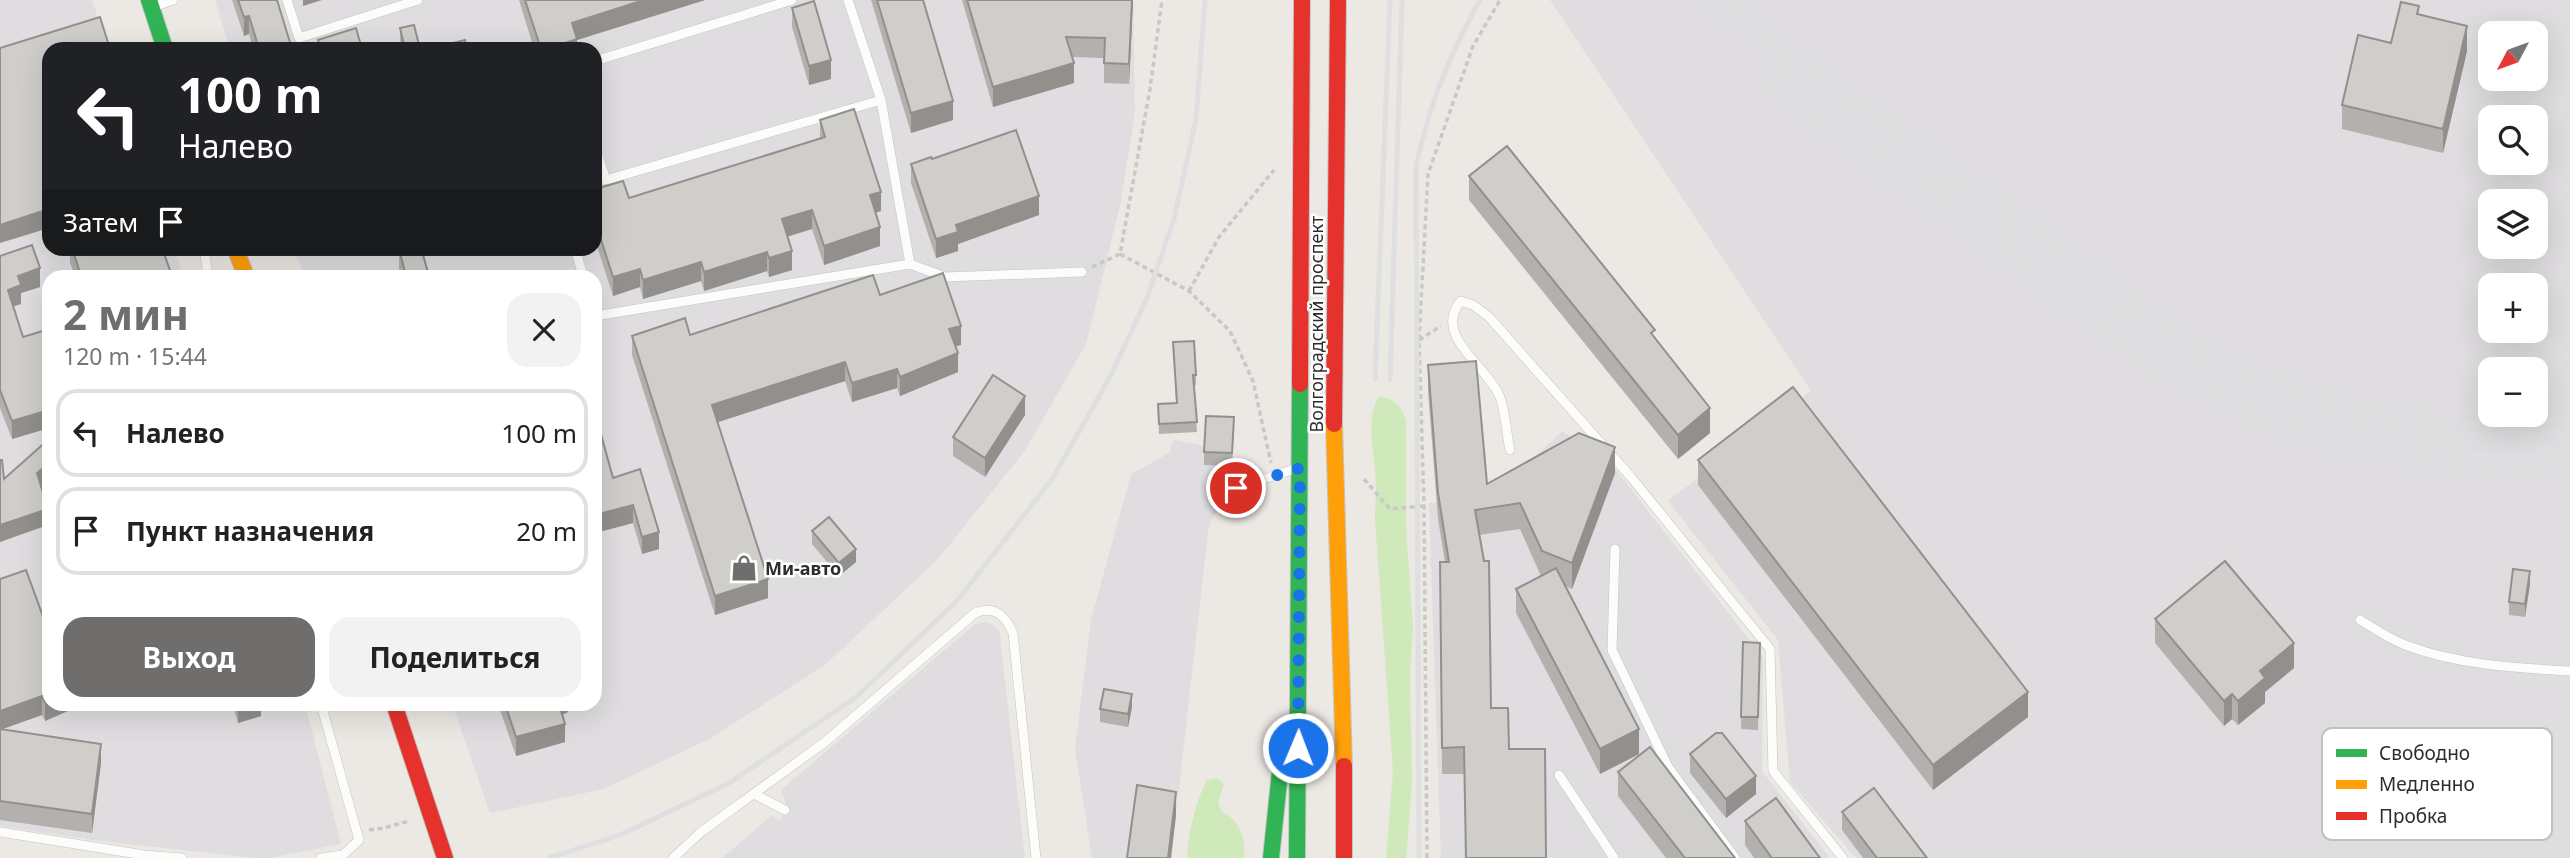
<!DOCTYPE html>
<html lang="ru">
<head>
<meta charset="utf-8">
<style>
	:root { --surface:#fff; --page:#f2f2f2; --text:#222; --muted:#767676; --line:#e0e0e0; --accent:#706e6d }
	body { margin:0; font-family:"Noto Sans",sans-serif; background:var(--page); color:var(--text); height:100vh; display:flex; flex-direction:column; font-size:26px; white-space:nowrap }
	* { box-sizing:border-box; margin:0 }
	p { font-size:23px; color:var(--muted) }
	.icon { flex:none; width:38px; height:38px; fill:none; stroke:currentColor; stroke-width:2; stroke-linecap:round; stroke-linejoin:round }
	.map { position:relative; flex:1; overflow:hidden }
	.sheet { position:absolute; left:42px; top:270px; width:560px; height:441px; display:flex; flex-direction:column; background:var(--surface); border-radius:21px; box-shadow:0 7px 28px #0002 }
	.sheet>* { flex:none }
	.top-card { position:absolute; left:42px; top:42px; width:560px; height:214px; border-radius:21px; box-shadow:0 7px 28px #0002; background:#202124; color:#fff; overflow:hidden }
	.needle { width:46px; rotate:229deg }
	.buttons { position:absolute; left:2478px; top:21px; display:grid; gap:14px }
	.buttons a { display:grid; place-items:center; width:70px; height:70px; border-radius:14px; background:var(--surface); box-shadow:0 7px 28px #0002; font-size:35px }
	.pin { position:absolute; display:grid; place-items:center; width:60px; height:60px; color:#fff; margin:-30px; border:4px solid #fff; border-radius:50%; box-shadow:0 2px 7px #0007 }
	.me { position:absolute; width:77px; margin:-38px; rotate:1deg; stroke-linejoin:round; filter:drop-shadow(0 0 5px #0008) }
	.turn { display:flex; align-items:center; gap:24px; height:147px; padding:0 21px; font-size:32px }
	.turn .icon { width:91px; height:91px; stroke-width:2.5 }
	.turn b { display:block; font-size:49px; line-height:60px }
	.then { display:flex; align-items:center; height:66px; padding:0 21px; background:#0003; gap:14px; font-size:26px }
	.round { display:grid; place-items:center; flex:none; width:74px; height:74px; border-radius:21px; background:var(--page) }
	.headline { display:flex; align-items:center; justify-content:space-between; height:119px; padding:0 21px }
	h1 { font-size:42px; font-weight:700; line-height:52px; color:var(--accent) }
	.button { display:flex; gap:14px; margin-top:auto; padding:14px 21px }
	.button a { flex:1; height:80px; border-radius:21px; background:var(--accent); color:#fff; font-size:28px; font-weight:700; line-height:80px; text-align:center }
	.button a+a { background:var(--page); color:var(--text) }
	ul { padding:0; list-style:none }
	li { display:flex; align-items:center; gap:21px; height:88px; margin:0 14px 10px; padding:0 7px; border:4px solid var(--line); border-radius:21px }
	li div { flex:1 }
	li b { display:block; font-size:26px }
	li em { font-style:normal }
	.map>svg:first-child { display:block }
</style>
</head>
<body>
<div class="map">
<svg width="2570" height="858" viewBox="0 0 2570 858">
	<rect width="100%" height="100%" fill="#ece8e3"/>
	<g fill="#dfdddf" fill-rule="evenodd">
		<polygon points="0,0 92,0 108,49 49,49 49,248 174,249 183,276 49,276 49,704 305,704 341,844 270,858 256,858 92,840 0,826"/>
		<polygon points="215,0 1133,0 1135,110 1121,202 1086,344 1024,452 938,559 826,664 711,738 604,789 490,813 452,704 595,704 595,276 304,276 294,249 595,248 595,49 230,49"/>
		<path d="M 1550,0 L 2570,0 L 2570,858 L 1856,858 L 1790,782 L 1778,640 L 1668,501 L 1811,391 ZM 2490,33 L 2536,33 L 2536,79 L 2490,79 ZM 2490,117 L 2536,117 L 2536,163 L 2490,163 ZM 2490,201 L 2536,201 L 2536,247 L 2490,247 ZM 2490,285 L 2536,285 L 2536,331 L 2490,331 ZM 2490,369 L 2536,369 L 2536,415 L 2490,415 Z"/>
		<polygon points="1562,431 1612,465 1763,657 1762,771 1830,858 1441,858 1429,503 1489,501"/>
		<polygon points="1174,440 1205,446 1232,466 1237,493 1220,506 1210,523 1208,532 1171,858 1092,858 1075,749 1091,620 1131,474 1169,453"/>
		<polygon points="988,622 999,630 1025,858 722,858 772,815 780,821 785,809 785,801 781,790 975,624"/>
	</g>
	<g fill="#d0e9ba">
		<path d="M 1379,396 C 1394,399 1402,406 1406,421 L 1406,527 L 1413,627 L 1410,676 L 1412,783 L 1406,858 L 1386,858 L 1393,772 L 1375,520 C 1375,508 1376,497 1376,486 C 1376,458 1364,421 1379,396 Z"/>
		<path d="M 1217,778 L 1224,784 L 1218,803 L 1222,812 C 1240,820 1246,839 1244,858 L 1187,858 C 1188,835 1196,800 1207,780 Z"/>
	</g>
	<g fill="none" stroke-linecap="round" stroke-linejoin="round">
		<g stroke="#c5c4c4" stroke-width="10">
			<g id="lane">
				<polyline points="287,0 299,38 418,0"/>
				<polyline points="153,7 173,0"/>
				<polyline points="595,61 792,0"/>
				<polyline points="881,100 910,264"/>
				<polyline points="595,147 606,180 881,100 848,0"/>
				<polyline points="204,248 208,276"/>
				<polyline points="575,248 583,276"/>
				<polyline points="595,316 910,264 945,277 1082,272"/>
				<path d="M 1510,450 C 1506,433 1506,411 1499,395 C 1486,365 1432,335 1461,301 L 1473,305 L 1489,317 L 1631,477 L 1770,649 L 1773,771 L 1843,858"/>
				<polyline points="1236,488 1298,468"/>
				<polyline points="1615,549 1612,650 1668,767 1735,858"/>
				<path d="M 2360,620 C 2375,629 2391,640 2408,646 C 2459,665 2516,668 2570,671"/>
				<polyline points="321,704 359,840 343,855 321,858"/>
				<polyline points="1559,775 1614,858"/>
				<polyline points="754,794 785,810"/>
				<polyline points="0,832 144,855 182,858"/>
				<path d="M 673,858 L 701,832 L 825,742 L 975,613 C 994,605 1005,615 1013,633 L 1036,858"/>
			</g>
		</g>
		<g stroke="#c6c5c3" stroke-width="18">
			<g id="fast">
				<polyline points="149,0 165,49"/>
				<polyline points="1271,858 1283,743"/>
				<polyline points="1297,858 1300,384"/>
			</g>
		</g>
		<g stroke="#c6c5c3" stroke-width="18">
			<g id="slow">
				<polyline points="235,248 246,276"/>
				<polyline points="1334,424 1344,766"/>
			</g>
		</g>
		<g stroke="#c6c5c3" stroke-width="18">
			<g id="jam">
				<polyline points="1300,384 1302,0"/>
				<polyline points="1334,424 1338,0"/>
				<polyline points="394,704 445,858"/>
				<polyline points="1344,766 1344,858"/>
			</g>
		</g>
		<g stroke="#c8c8c8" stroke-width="3.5" stroke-dasharray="5 3.5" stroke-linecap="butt">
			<polyline points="1120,254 1189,291 1230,331 1253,381 1271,463"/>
			<polyline points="1092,267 1120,254 1150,89 1162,0"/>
			<polyline points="1189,291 1219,237 1274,170"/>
			<polyline points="1419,340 1441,326"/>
			<polyline points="1364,479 1390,509 1424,506"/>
			<polyline points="369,830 384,828 409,821"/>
			<polyline points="1427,858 1424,506 1419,340 1428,174 1473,46 1500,0"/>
		</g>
		<use href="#lane" stroke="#fcfcfb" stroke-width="9"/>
		<use href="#fast" stroke="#30b455" stroke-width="16"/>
		<use href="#slow" stroke="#ff9f0a" stroke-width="16"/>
		<use href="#jam" stroke="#e5322d" stroke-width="16"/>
		<g stroke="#dedfe0" stroke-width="5">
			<path d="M 1705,1 L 2117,304 C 2263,403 2390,452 2570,431"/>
			<path d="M 1722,1 L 2158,317 C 2284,400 2419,435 2570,418"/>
			<path d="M 1769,72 L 2142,342 C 2278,435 2407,465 2570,450"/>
			<path d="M 1762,84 L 2133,353 C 2266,441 2410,484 2570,464"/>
			<polyline points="1375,379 1390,0"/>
			<polyline points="1390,380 1402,0"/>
			<polyline points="549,858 620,835 729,783 855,698 956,602 1053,478 1111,375 1147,298 1174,219 1196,119 1205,0"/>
			<path d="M 1419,858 L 1416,167 C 1428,107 1450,53 1480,0"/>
		</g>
	</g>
	<g fill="#b3b1ae">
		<polygon points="232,0 277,0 292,49 253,49 249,34 244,36"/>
		<polygon points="519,0 705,0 577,40 577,49 534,49"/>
		<polygon points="871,0 923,0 953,120 911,133"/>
		<polygon points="962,0 1133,0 1129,84 1104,83 1104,58 1072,57 1074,83 993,107"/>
		<polygon points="792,8 831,79 809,85 792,27"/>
		<polygon points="2419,15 2467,51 2443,153 2342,129 2342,105"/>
		<polygon points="400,28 420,49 401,49 400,43"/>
		<polygon points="820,120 881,211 876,213 880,246 824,265 812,229 787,237 792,270 769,277 767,271 704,291 701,281 643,299 640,287 613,296 595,240 595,189 629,198 820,138"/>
		<polygon points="932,159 1039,215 958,244 958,251 936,258 911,183 911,164"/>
		<polygon points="1469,176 1655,339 1710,433 1678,459 1469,200"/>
		<polygon points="70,248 162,248 172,276 75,276 70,263"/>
		<polygon points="399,249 429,276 401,276 399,268"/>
		<polygon points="0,256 40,287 21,293 21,304 13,306 23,337 49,329 49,428 12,439 0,408"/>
		<polygon points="880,295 961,345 956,346 958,372 900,396 897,388 852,402 845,381 718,422 768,598 715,615 632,355 632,336 690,335"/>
		<polygon points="1173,342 1196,375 1196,385 1194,385 1197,432 1159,434 1158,404 1176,403"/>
		<polygon points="1428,365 1487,484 1615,473 1572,589 1565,586 1639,754 1600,774 1516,613 1516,589 1541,576 1520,529 1479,535 1464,774 1442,774 1440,562 1445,562 1438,519 1428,391"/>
		<polygon points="1025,415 985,477 953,456 953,437"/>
		<polygon points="595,428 613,478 640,469 659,549 642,554 633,523 595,533"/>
		<polygon points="1234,430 1232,466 1204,465 1204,452"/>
		<polygon points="1698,460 2028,717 1933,790 1698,485"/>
		<polygon points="812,531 856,562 839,576 812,544"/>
		<polygon points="0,579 70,704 70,710 45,721 42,715 1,729 101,763 92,833 0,820"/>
		<polygon points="2530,584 2525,617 2509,615 2509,602"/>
		<polygon points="2155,619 2294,668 2265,692 2265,703 2238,725 2232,719 2224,726 2155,643"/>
		<polygon points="1743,642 1760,643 1758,730 1741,729"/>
		<polygon points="232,704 261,704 261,716 238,723"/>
		<polygon points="498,704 568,704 568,712 562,714 565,742 516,756"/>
		<polygon points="1132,707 1128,727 1100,722 1100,709"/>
		<polygon points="1690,754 1756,794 1726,818 1690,773"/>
		<polygon points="1618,772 1735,858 1666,858 1618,796"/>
		<polygon points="2323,774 2405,800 2397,818 2377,835 2347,825 2323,793"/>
		<polygon points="1842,812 1927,858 1863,858 1842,830"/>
		<polygon points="1745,821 1820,858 1754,858 1745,845"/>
	</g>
	<g fill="#92908d">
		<polygon points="303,0 322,0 303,6"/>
		<polygon points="644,0 705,0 577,40 577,49 547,49 572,23"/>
		<polygon points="1132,0 1133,0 1129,84 1129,64"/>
		<polygon points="249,16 249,34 244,36 244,17"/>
		<polygon points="2467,26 2467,51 2443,153 2443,129"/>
		<polygon points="831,60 831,79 809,85 809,66"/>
		<polygon points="1074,63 1074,83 993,107 993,87"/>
		<polygon points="953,101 953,120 911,133 911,113"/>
		<polygon points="881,192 881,211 870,214 870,195"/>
		<polygon points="1039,196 1039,215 958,244 958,251 936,258 936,239 956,225"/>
		<polygon points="49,209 49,228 0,243 0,225"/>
		<polygon points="812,210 812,229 782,238 782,219"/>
		<polygon points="880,227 880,246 824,265 824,246"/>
		<polygon points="504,248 528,248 504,256"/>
		<polygon points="792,251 792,270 769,277 769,258"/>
		<polygon points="767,252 767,271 704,291 704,272"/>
		<polygon points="701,262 701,281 643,299 643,280"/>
		<polygon points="40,268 40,287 21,293 21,304 8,308 8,290 18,276"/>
		<polygon points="640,269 640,287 613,296 613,277"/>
		<polygon points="961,326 961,345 949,348 949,329"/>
		<polygon points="958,353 958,372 900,396 900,377"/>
		<polygon points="845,362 845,381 712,424 712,405"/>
		<polygon points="897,369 897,388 852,402 852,383"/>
		<polygon points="1025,396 1025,415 985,477 985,458"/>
		<polygon points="1710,408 1710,433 1678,459 1678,435"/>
		<polygon points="49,410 49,428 12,439 12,421"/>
		<polygon points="1615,447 1615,473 1572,589 1572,563"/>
		<polygon points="49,463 49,479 37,490 37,473"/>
		<polygon points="633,505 633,523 595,533 595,515"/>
		<polygon points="48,509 48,525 0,542 0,525"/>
		<polygon points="659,532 659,549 642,554 642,537"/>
		<polygon points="856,549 856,562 839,576 839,563"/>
		<polygon points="2530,571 2530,584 2525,617 2525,604"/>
		<polygon points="768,579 768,598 715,615 715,596"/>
		<polygon points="2294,643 2294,668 2265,692 2265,703 2238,725 2238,701 2260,671"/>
		<polygon points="2028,692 2028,717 1933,790 1933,765"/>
		<polygon points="1132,694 1132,707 1128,727 1128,714"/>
		<polygon points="2232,694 2232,719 2224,726 2224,701"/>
		<polygon points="42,696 42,715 0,730 0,711"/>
		<polygon points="49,701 49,704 70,704 70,710 45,721 45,702"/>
		<polygon points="238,704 261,704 261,716 238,723"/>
		<polygon points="557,704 568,704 568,712 557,717"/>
		<polygon points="565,724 565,742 516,756 516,737"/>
		<polygon points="1639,729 1639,754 1600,774 1600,749"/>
		<polygon points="101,744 101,763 92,833 92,814"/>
		<polygon points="1756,776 1756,794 1726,818 1726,799"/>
		<polygon points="2405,781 2405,800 2397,818 2377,835 2377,816"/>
		<polygon points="1176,792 1176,816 1171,858 1168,858"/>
	</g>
	<g fill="#d0ceca" stroke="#92908d" stroke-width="2">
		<polygon points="238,0 277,0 292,49 259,49 249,16 244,17"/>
		<polygon points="525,0 644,0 572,23 577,39 547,49 541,49"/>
		<polygon points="877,0 923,0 953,101 911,113"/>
		<polygon points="967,0 1132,0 1129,64 1104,63 1105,38 1066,37 1074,63 993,87"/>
		<polygon points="814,1 831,60 809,66 792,8"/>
		<polygon points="2401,2 2419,6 2417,14 2467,26 2443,129 2342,105 2358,35 2391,43"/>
		<polygon points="100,17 110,49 49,49 49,209 0,225 0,48"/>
		<polygon points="414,25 420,49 405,49 400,28"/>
		<polygon points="356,28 362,49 321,49 318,40"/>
		<polygon points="465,40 467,49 429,49"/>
		<polygon points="854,109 881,192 870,195 880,227 824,246 812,210 782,219 792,251 769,258 767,252 704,272 701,262 643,280 640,269 613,277 595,221 595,189 623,181 629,198 825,137 820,120"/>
		<polygon points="1016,130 1039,196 956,225 958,232 936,239 911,164 931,157 932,159"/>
		<polygon points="1507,146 1655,330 1651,333 1710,408 1678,435 1469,176"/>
		<polygon points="32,245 40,268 18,276 21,285 8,290 23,337 49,329 49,368 46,369 49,379 49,410 12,421 0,390 0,256"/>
		<polygon points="72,248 162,248 172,276 81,276"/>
		<polygon points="421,248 429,276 406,276 399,249"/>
		<polygon points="943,273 961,326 949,329 958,353 900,377 897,369 852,383 845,362 712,405 768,579 715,596 632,336 685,318 690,335 873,275 880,295"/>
		<polygon points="1194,341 1196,375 1193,375 1197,422 1159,424 1158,404 1177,403 1173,342"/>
		<polygon points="1476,361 1487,484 1579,433 1615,447 1572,563 1542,551 1520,503 1475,510 1484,561 1489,561 1491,708 1508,708 1509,749 1545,749 1546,858 1466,858 1464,747 1442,748 1440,562 1449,562 1438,493 1428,365"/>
		<polygon points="993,375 1025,396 985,458 953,437"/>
		<polygon points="1793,387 2028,692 1933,765 1698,460"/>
		<polygon points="1206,416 1234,417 1232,453 1204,452"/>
		<polygon points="599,427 613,478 640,469 659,532 642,537 633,505 595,515 595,428"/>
		<polygon points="49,439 49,463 37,473 48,509 0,525 0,460 2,460 4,479"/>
		<polygon points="829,517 856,549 839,563 812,531"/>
		<polygon points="2225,561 2294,643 2260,671 2265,678 2238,701 2232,694 2224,701 2155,619"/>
		<polygon points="1556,568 1639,729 1600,749 1516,589"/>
		<polygon points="2513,569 2530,571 2525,604 2509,602"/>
		<polygon points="26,570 49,633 49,701 45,702 42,696 0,711 0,579"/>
		<polygon points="1743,642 1760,643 1758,717 1741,717"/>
		<polygon points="1104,689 1132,694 1128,714 1100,709"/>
		<polygon points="505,704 559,704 565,724 516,737"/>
		<polygon points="0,729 101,744 92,814 0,801"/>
		<polygon points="1716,733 1722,733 1756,776 1726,799 1690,754"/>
		<polygon points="1650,747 1735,858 1685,858 1618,772"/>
		<polygon points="1137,785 1176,792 1168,858 1127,858"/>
		<polygon points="1874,788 1927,858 1877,858 1842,812"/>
		<polygon points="1776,798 1820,858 1772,858 1745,821"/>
	</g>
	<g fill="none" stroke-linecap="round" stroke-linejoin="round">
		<polyline stroke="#1a73e8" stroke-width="12" stroke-dasharray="0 21.6" points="1236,488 1300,468 1298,748"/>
	</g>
	<defs>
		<g id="shop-bare" transform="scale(2.1)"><path d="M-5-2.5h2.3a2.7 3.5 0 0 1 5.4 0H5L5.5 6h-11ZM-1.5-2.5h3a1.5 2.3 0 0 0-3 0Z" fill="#706e6d" stroke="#fff" stroke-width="2.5" paint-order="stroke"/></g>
	</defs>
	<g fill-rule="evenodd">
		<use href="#shop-bare" x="744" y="568"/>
	</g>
	<g text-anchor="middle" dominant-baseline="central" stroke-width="5" stroke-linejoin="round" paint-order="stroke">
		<g font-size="18" fill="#2d2d2d" stroke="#fff">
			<text transform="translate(1316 324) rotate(-90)">Волгоградский проспект</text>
		</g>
		<g font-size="18" font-weight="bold" fill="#2d2d2d" stroke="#fff" text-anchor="start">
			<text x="765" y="568">Ми-авто</text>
		</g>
	</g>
	<rect x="2322" y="728" width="230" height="112" rx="10" fill="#fff" stroke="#c0c0c0" stroke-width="2"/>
	<rect x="2336" y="749" width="31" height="8" fill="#30b455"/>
	<rect x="2336" y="780" width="31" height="9" fill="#ff9f0a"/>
	<rect x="2336" y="812" width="31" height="8" fill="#e5322d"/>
	<g font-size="19" fill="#2d2d2d">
		<text x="2379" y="760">Свободно</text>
		<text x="2379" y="791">Медленно</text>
		<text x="2379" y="823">Пробка</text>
	</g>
</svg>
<div class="buttons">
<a><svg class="needle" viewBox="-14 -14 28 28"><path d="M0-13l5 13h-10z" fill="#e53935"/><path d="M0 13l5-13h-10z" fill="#767676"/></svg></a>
<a><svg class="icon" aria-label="search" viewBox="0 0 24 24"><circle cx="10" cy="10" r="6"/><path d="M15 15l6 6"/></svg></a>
<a><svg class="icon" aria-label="layers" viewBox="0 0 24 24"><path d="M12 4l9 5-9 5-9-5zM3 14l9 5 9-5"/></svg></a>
<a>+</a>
<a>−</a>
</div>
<div class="pin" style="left:1236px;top:488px;background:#d93025"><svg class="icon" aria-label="arrive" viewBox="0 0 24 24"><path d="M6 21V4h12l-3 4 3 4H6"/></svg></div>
<svg class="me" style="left:1298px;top:748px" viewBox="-20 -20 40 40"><circle r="17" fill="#1a73e8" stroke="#fff" stroke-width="3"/><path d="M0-11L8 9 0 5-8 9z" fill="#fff"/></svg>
<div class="top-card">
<div class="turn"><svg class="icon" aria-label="left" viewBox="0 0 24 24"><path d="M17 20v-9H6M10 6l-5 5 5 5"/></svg><div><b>100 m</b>Налево</div></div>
<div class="then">Затем<svg class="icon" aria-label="arrive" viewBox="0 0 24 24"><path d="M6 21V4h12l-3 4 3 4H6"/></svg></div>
</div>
<section class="sheet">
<div class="headline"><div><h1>2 мин</h1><p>120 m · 15:44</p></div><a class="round"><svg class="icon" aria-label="close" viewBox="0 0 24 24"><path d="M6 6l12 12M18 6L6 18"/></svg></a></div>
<ul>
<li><svg class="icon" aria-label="left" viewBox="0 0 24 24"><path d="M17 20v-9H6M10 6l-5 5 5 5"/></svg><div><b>Налево</b></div><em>100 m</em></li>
<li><svg class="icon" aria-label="arrive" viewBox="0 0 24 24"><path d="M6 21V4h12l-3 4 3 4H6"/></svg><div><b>Пункт назначения</b></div><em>20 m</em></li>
</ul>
<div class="button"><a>Выход</a><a>Поделиться</a></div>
</section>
</div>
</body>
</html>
